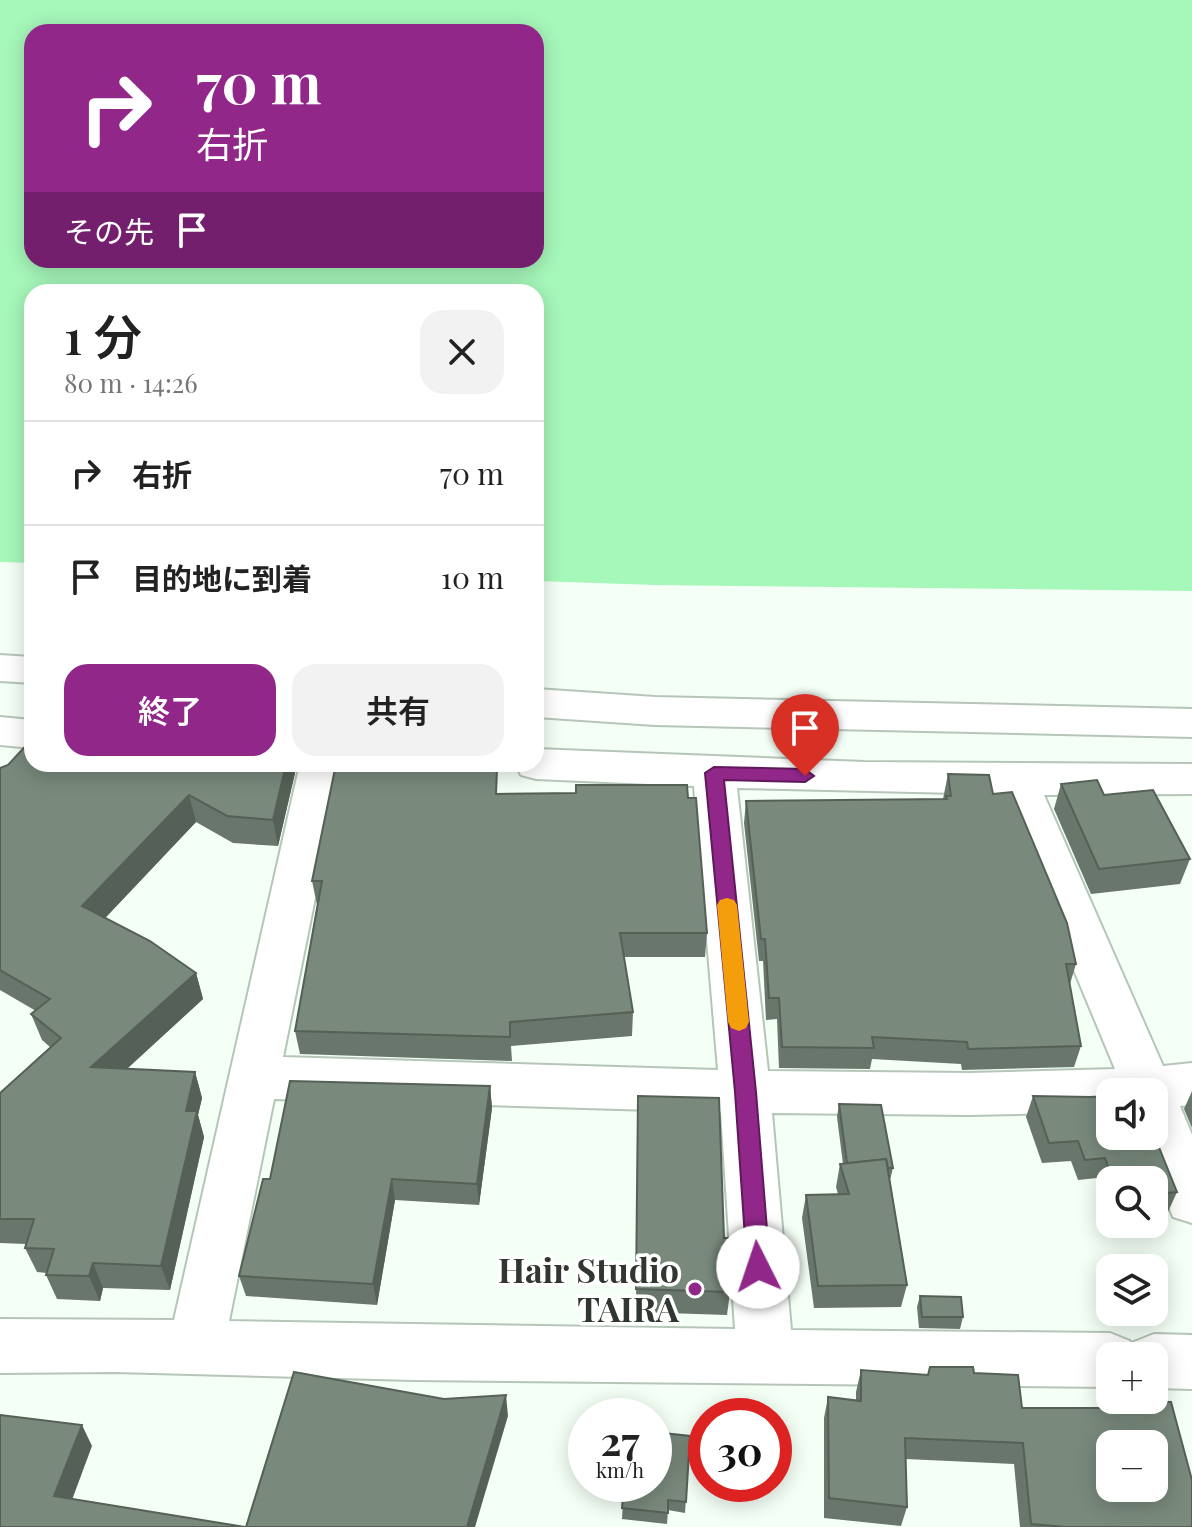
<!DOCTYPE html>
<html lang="ja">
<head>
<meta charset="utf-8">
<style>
	:root { --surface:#fff; --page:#f2f2f2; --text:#222; --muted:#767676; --line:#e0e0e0; --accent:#92278a }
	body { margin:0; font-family:"Playfair Display","Noto Sans JP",serif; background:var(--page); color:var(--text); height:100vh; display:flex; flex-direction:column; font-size:30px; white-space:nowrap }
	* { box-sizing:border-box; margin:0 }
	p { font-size:26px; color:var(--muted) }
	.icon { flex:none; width:44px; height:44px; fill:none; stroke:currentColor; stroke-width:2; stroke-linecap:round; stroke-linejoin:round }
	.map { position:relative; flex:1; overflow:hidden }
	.panel { position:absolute; left:24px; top:284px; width:520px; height:488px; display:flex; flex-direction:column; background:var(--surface); border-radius:24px; box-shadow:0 4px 20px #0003 }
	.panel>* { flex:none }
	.top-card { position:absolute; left:24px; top:24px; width:520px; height:244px; border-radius:24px; box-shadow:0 4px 20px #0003; background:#92278a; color:#fff; overflow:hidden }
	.buttons { position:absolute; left:1096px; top:1078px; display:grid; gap:16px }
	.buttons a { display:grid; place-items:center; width:72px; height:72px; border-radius:16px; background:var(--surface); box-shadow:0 4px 20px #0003; font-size:40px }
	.speed { position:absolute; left:568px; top:1398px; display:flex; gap:16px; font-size:40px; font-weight:700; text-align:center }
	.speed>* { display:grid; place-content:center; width:104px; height:104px; border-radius:50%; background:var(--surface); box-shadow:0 4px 20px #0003; line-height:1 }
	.speed small { font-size:20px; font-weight:400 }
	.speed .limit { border:12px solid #d22; background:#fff; color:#111 }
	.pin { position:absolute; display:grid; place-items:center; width:68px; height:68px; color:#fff; margin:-82px -34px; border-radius:50% 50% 50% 0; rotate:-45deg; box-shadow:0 0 8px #0007 }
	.pin .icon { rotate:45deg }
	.me { position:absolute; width:88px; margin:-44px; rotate:356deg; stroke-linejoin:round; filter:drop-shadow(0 0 6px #0008) }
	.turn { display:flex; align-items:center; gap:28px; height:168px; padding:0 40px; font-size:36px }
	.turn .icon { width:104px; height:104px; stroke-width:2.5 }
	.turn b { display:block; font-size:56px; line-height:68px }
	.then { display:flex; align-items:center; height:76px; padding:0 40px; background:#0003; gap:16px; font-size:30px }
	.round { display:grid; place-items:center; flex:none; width:84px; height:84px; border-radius:24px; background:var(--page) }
	.overview { display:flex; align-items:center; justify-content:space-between; height:136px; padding:0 40px }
	h1 { font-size:48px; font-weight:600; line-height:60px }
	.button { display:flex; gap:16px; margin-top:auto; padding:16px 40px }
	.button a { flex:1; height:92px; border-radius:24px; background:var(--accent); color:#fff; font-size:32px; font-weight:600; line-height:92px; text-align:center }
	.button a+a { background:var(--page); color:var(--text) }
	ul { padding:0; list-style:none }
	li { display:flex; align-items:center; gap:24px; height:104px; padding:0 40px; border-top:2px solid var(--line) }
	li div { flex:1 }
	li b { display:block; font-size:30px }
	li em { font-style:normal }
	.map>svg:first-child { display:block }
</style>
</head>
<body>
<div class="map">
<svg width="1192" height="1527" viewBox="0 0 1192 1527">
	<rect width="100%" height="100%" fill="#f4fff6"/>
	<path fill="#a6f7ba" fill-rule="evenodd" d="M 0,0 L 1192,0 L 1192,591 L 656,585 L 536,581 L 536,292 L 32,292 L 32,563 L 0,562 ZM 32,32 L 536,32 L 536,260 L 32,260 Z"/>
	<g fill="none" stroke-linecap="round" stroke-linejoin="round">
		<g stroke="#b5c6b8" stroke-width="4">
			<g id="street">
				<polygon points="0,655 32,657 32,683 0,681"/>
				<polygon points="536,689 655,697 1192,709 1192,737 655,725 536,717"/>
				<polygon points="0,717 32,720 32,748 0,745"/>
				<path d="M 536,749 L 864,762 L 1192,764 L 1192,794 L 1044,795 L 1163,1066 L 1192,1063 L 1192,1105 L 1180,1106 L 1192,1135 L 1192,1223 L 1173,1217 L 1141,1136 L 1154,1136 L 1154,1092 L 1110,1092 L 1110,1112 L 1103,1112 L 969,1115 L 772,1113 L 791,1330 L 1110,1333 L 1130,1341 L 1132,1346 L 1134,1342 L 1154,1334 L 1192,1335 L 1192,1389 L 1154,1388 L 1154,1356 L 1110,1356 L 1110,1387 L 413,1380 L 115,1372 L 0,1373 L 0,1319 L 174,1320 L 300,764 L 342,764 L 283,1057 L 718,1070 L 694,786 L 536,779 L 521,775 L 515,764 L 536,764 ZM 737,788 L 1001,794 L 1115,1069 L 969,1073 L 768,1071 ZM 274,1099 L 721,1112 L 735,1329 L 229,1321 Z"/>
			</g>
		</g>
		<use href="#street" fill="#fff" fill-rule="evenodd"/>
	</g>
	<g fill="#68766b">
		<polygon points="0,768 295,773 278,846 233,843 196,822 105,918 196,973 203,999 127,1069 195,1072 202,1098 198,1115 204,1137 170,1290 103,1288 100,1301 57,1299 46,1275 47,1273 37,1272 25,1248 26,1244 0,1243 0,1093 50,1047 42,1040 31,1014 36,1011 0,990"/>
		<polygon points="476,769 498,794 688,798 707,933 705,957 624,957 633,1012 632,1036 511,1046 512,1061 300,1054 295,1031 317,905 312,881"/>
		<polygon points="948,774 993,794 1076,964 1070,984 1081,1046 1074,1067 962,1070 961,1064 872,1059 870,1069 779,1068 777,1019 766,1020 763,961 759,961 744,823 746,801 943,799"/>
		<polygon points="1061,784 1104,795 1190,859 1180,884 1091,894 1054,809"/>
		<polygon points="490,1086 492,1108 479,1205 395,1200 377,1305 246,1296 239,1276 270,1179"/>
		<polygon points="1192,1091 1192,1128 1184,1109"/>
		<polygon points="1154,1093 1160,1113 1154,1126"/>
		<polygon points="638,1096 724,1238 730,1292 727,1315 636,1312"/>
		<polygon points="1033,1096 1177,1192 1168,1212 1154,1213 1154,1180 1110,1180 1110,1213 1097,1178 1078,1180 1071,1161 1042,1163 1026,1117"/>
		<polygon points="839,1104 893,1168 890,1180 907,1285 901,1307 814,1308 802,1218 806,1195 838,1194 836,1187 840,1164 843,1164 837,1117"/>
		<polygon points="920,1296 963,1317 960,1329 919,1328 917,1307"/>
		<polygon points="861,1370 928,1375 974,1373 1022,1408 1127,1408 1131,1401 1192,1527 1020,1527 1014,1464 906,1459 907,1507 901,1526 824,1518 824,1418 828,1397 856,1400 856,1392"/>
		<polygon points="690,1436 685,1513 668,1510 667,1524 622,1519 624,1484"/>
	</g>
	<g fill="#556057">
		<polygon points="286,764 293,764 295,773 278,846 273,820"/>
		<polygon points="189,795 196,822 91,933 82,906"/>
		<polygon points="196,973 203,999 100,1093 91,1067"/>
		<polygon points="195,1072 202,1098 198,1115 204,1137 170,1290 161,1266 186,1111"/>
		<polygon points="490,1086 492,1108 479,1205 477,1184"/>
		<polygon points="392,1179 395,1200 377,1305 373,1284"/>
		<polygon points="93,1263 103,1288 100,1301 89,1276"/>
		<polygon points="506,1395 508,1416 475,1527 467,1527"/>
		<polygon points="82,1425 92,1446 66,1516 54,1496"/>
	</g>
	<g fill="#79897c" stroke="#556057" stroke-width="2" fill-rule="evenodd">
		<polygon points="32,739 32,764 286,764 273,820 227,816 189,795 82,906 150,941 196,973 91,1067 195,1072 186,1111 197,1111 161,1266 93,1263 89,1276 46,1275 54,1249 25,1248 34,1219 0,1219 0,1093 61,1038 31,1014 50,999 0,970 0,768 8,765"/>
		<polygon points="336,764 475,764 475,769 497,769 496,794 576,793 576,785 687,785 688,798 696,798 707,933 620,933 633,1012 510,1022 510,1037 295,1031 322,881 312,881"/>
		<polygon points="948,774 989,775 993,794 1012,792 1067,923 1076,964 1066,964 1081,1046 968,1049 967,1042 872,1037 874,1048 782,1047 779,998 769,998 765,939 761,939 746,801 947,799 946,796 951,796"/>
		<polygon points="1097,780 1104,795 1153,790 1190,859 1099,869 1061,784"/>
		<polygon points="290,1081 490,1086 477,1184 392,1179 373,1284 239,1276 263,1179 270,1179"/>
		<polygon points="1159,1092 1160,1113 1154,1113 1154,1093"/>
		<polygon points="638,1096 719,1098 724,1238 728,1238 730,1292 636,1289"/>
		<polygon points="1033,1096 1090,1097 1110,1096 1110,1136 1154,1135 1177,1192 1154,1194 1154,1180 1113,1180 1105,1158 1085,1160 1078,1141 1049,1143"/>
		<polygon points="839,1104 881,1105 893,1168 888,1168 886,1159 847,1163"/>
		<polygon points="886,1159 907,1285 818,1286 806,1195 849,1194 840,1164"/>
		<polygon points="920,1296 961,1297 963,1317 922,1317"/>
		<path d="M 930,1367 L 973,1367 L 974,1373 L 1018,1375 L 1022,1408 L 1132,1408 L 1131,1401 L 1171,1402 L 1192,1480 L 1192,1527 L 1066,1527 L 1031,1524 L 1023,1443 L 905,1438 L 907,1507 L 829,1498 L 828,1397 L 861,1401 L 861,1370 L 928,1375 ZM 1110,1444 L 1154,1444 L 1154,1488 L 1110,1488 Z"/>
		<polygon points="294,1372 444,1399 506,1395 467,1527 246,1527"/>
		<polygon points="0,1415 82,1425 54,1496 245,1527 0,1527"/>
		<polygon points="654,1432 690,1436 686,1502 668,1500 668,1513 622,1508 624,1484 654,1484"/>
	</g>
	<polygon fill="#92278a" stroke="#5f195a" stroke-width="2" points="714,767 805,769 814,776 805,782 724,780 756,1092 770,1267 767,1274 758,1278 750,1274 747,1267 735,1092 705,773"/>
	<polygon fill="#f59e0b" points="727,898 734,900 737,905 749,1022 746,1028 739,1031 731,1028 728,1022 717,905 720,900"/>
	<circle fill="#92278a" stroke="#fff" stroke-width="3" cx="695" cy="1289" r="8"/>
	<g text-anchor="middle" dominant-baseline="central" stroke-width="7" stroke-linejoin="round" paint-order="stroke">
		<g font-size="34" font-weight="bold" fill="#303731" stroke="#fff" text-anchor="end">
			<text x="679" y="1269">Hair Studio<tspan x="679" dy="39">TAIRA</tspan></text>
		</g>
	</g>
</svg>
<div class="buttons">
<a><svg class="icon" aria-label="sound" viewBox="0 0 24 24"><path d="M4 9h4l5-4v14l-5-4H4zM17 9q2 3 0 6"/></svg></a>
<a><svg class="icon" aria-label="search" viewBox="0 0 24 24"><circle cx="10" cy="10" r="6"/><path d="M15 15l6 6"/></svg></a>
<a><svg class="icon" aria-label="layers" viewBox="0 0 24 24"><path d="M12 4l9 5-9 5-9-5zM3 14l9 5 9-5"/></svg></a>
<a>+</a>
<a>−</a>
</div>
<div class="speed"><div>27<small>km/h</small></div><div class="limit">30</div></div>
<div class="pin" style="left:805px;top:776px;background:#d93025"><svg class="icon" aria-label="arrive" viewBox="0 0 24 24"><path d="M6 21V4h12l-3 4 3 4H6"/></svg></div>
<svg class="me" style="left:758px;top:1267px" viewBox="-20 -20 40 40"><circle r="19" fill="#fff"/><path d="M0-13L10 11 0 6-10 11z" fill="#92278a"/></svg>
<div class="top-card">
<div class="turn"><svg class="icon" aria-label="right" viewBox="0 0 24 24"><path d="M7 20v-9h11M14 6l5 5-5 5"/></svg><div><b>70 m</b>右折</div></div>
<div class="then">その先<svg class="icon" aria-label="arrive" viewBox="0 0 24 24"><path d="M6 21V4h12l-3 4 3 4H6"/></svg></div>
</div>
<section class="panel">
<div class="overview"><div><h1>1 分</h1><p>80 m · 14:26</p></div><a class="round"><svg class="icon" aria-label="close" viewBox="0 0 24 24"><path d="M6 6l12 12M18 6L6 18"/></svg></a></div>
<ul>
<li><svg class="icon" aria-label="right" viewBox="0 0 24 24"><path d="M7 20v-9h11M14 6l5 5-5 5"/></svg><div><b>右折</b></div><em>70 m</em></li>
<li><svg class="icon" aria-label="arrive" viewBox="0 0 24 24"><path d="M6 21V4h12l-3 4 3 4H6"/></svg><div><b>目的地に到着</b></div><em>10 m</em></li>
</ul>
<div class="button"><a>終了</a><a>共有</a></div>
</section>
</div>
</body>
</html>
